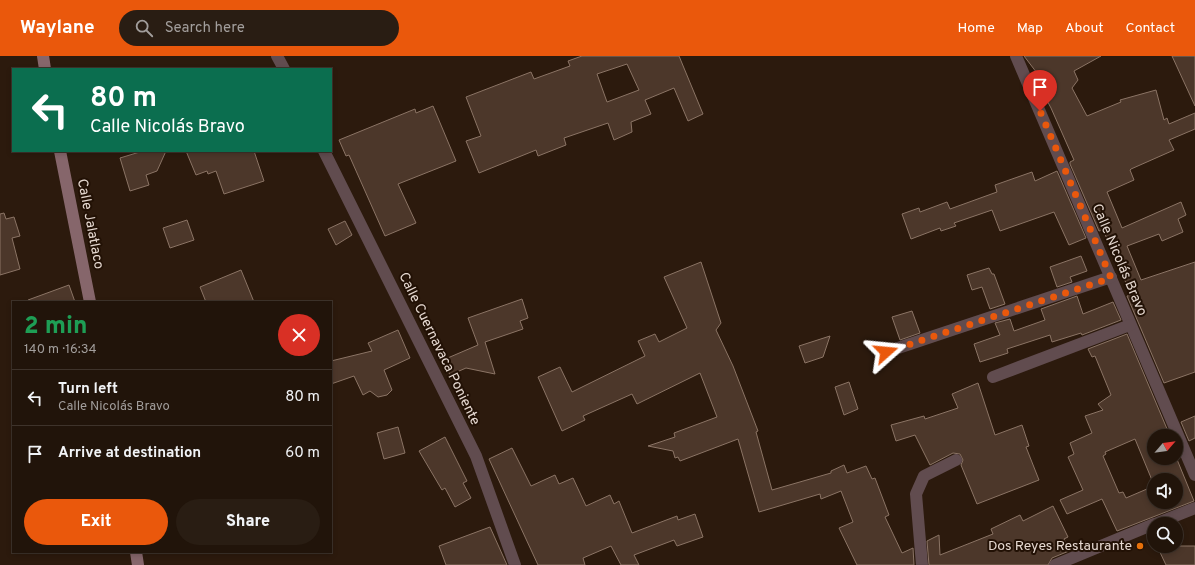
<!DOCTYPE html>
<html lang="en">
<head>
<meta charset="utf-8">
<style>
	:root { --surface:#21140a; --page:#291d13; --text:#f1f3f6; --muted:#a29e9c; --line:#3e332b; --accent:#ea580c }
	body { margin:0; font-family:Overpass,sans-serif; background:var(--page); color:var(--text); height:100vh; display:flex; flex-direction:column; font-size:15px; white-space:nowrap }
	* { box-sizing:border-box; margin:0 }
	p { font-size:13px; color:var(--muted) }
	.icon { flex:none; width:22px; height:22px; fill:none; stroke:currentColor; stroke-width:2; stroke-linecap:round; stroke-linejoin:round }
	.map { position:relative; flex:1; overflow:hidden }
	.details { position:absolute; left:12px; top:245px; width:320px; height:252px; display:flex; flex-direction:column; background:var(--surface); border-radius:0px; box-shadow:0 2px 6px #0003,0 0 0 1px var(--line) }
	.details>* { flex:none }
	.top-card { position:absolute; left:12px; top:12px; width:320px; height:84px; border-radius:0px; box-shadow:0 2px 6px #0003,0 0 0 1px var(--line); background:#0b6e4f; color:#fff; overflow:hidden }
	.needle { width:26px; rotate:62deg }
	.buttons { position:absolute; left:1147px; top:373px; display:grid; gap:8px }
	.buttons a { display:grid; place-items:center; width:36px; height:36px; border-radius:50%; background:var(--surface); box-shadow:0 2px 6px #0003,0 0 0 1px var(--line); font-size:20px }
	.pin { position:absolute; display:grid; place-items:center; width:34px; height:34px; color:#fff; margin:-41px -17px; border-radius:50% 50% 50% 0; rotate:-45deg; box-shadow:0 0 4px #0007 }
	.pin .icon { rotate:45deg }
	.me { position:absolute; width:44px; margin:-22px; rotate:72deg; stroke-linejoin:round; filter:drop-shadow(0 0 3px #0008) }
	.turn { display:flex; align-items:center; gap:14px; height:84px; padding:0 12px; font-size:18px }
	.turn .icon { width:52px; height:52px; stroke-width:2.5 }
	.turn b { display:block; font-size:28px; line-height:34px }
	.round { display:grid; place-items:center; flex:none; width:42px; height:42px; border-radius:21px; background:var(--page) }
	.overview { display:flex; align-items:center; justify-content:space-between; height:68px; padding:0 12px }
	h1 { font-size:24px; font-weight:800; line-height:30px; color:#1e9e55 }
	.cta { display:flex; gap:8px; margin-top:auto; padding:8px 12px }
	.cta a { flex:1; height:46px; border-radius:24px; background:var(--accent); color:#fff; font-size:16px; font-weight:800; line-height:46px; text-align:center }
	.cta a+a { background:var(--page); color:var(--text) }
	ul { padding:0; list-style:none }
	li { display:flex; align-items:center; gap:12px; height:56px; padding:0 12px; border-top:1px solid var(--line) }
	li div { flex:1 }
	li b { display:block; font-size:15px }
	li em { font-style:normal }
	header { display:flex; align-items:center; gap:24px; box-sizing:border-box; height:56px; padding:0 20px; background:var(--accent); color:#fff }
	header strong { font-size:19px }
	nav { display:flex; gap:22px; margin-inline-start:auto; font-size:14px }
	.search { width:280px; height:36px; background:var(--page); display:flex; align-items:center; gap:10px; box-sizing:border-box; padding:0 14px; border-radius:22px; color:var(--muted); font-size:15px }
	.map>svg:first-child { display:block }
</style>
</head>
<body>
<header>
<strong>Waylane</strong>
<div class="search"><svg class="icon" aria-label="search" viewBox="0 0 24 24"><circle cx="10" cy="10" r="6"/><path d="M15 15l6 6"/></svg>Search here</div>
<nav><a>Home</a><a>Map</a><a>About</a><a>Contact</a></nav>
</header>
<div class="map">
<svg width="1195" height="509" viewBox="0 0 1195 509">
	<rect width="100%" height="100%" fill="#2c1a0d"/>
	<g fill="#4c372a" stroke="#8b7465" fill-rule="evenodd">
		<path d="M 582,0 L 679,0 L 703,58 L 688,65 L 674,32 L 645,44 L 651,58 L 631,66 L 632,76 L 614,84 L 608,67 L 564,82 L 566,89 L 538,100 L 536,94 L 479,117 L 466,85 L 481,80 L 466,41 L 531,16 L 534,23 L 570,10 L 568,5 ZM 627,8 L 639,34 L 607,46 L 597,18 Z"/>
		<polygon points="1024,0 1101,0 1074,15 1078,24 1072,32 1087,60 1121,46 1120,44 1156,34 1164,64 1167,62 1169,68 1195,57 1195,73 1169,84 1174,94 1131,113 1130,114 1134,124 1107,136 1122,172 1181,146 1186,159 1178,163 1183,176 1162,185 1159,178 1127,190 1141,224 1195,206 1195,316 1164,327 1127,240 1131,239 1113,196 1103,174 1099,175 1070,108 1070,106 1074,104 1051,52 1044,39 1042,40 1035,23 1040,21"/>
		<polygon points="1172,0 1195,0 1195,50"/>
		<polygon points="433,50 456,105 398,128 416,167 385,180 349,99 346,100 339,84 415,53 416,57"/>
		<polygon points="143,95 166,95 157,115 146,119 149,129 130,135 120,102"/>
		<polygon points="186,95 254,95 264,125 224,138 216,115 208,118 207,115 196,119"/>
		<polygon points="1057,115 1086,182 1069,189 1054,156 1000,175 992,154 954,167 956,170 941,175 940,172 911,183 902,158 919,152 920,156 947,146 950,153 997,136 995,129 1032,116 1035,125"/>
		<polygon points="4,157 6,163 14,161 20,180 12,182 20,213 0,219 0,158"/>
		<polygon points="187,164 194,184 170,192 163,172"/>
		<polygon points="345,165 352,179 336,189 328,173"/>
		<polygon points="1081,200 1087,215 1070,221 1072,226 1057,231 1050,211"/>
		<polygon points="701,206 721,267 716,274 733,310 758,375 756,376 772,434 831,417 831,415 844,409 847,417 866,410 872,423 875,422 889,459 885,461 902,497 913,492 914,509 857,509 839,472 853,466 841,435 821,443 820,438 759,456 738,383 680,405 678,401 675,402 673,395 648,390 675,381 674,377 717,361 700,317 637,348 632,338 583,360 585,364 562,375 538,321 560,311 572,336 645,300 638,285 655,278 659,286 687,272 664,221"/>
		<polygon points="989,212 992,218 994,218 1005,248 990,253 982,231 972,234 967,219"/>
		<polygon points="241,214 254,246 206,246 200,231"/>
		<polygon points="69,229 75,246 29,246 28,244"/>
		<polygon points="1077,240 1083,258 1113,246 1121,264 1082,279 1081,277 1052,286 1050,279 1007,293 1008,297 980,306 974,288 1000,279 995,267 1010,263 1014,275 1045,264 1041,253"/>
		<polygon points="522,243 528,262 520,265 523,273 485,286 495,318 466,312 450,319 443,304 478,289 468,262"/>
		<polygon points="912,255 920,277 900,284 892,261"/>
		<polygon points="398,274 410,302 384,314 392,334 387,339 378,341 370,335 363,339 354,320 331,328 331,305 372,295 368,287"/>
		<path d="M 1127,278 L 1170,380 L 1154,380 L 1154,402 L 1176,401 L 1194,445 L 1117,475 L 1102,443 L 1067,458 L 1060,444 L 1083,434 L 1068,401 L 1074,398 L 1070,387 L 1092,377 L 1085,360 L 1103,354 L 1098,348 L 1111,339 L 1095,300 L 1092,301 L 1088,293 ZM 1135,383 L 1154,429 L 1154,424 L 1176,424 L 1176,446 L 1154,446 L 1154,430 L 1126,442 L 1123,436 L 1119,437 L 1103,400 L 1106,398 L 1105,396 Z"/>
		<polygon points="830,280 823,301 805,307 799,290"/>
		<polygon points="849,326 858,353 844,359 835,331"/>
		<polygon points="978,327 995,379 1022,369 1029,390 1026,391 1039,424 977,448 961,409 963,404 960,398 953,397 930,409 915,379 896,385 891,369 924,360 925,363 958,352 952,338"/>
		<polygon points="1195,360 1195,382 1189,385 1181,366"/>
		<polygon points="398,371 405,397 384,403 377,377"/>
		<polygon points="445,381 467,425 463,427 471,442 455,451 445,432 442,434 419,395"/>
		<polygon points="512,392 531,430 555,419 559,428 573,422 586,450 610,439 614,448 619,445 632,477 677,460 678,464 695,458 703,481 677,490 674,484 634,499 639,509 621,509 611,490 583,502 585,509 538,509 489,403"/>
		<polygon points="1053,450 1068,481 1064,483 1069,495 1052,502 1048,509 929,509 927,485 939,479 940,499 993,478 991,473 1020,459 1023,465"/>
		<polygon points="490,471 507,509 446,509 439,490"/>
		<polygon points="1157,490 1195,490 1195,509 1166,509"/>
	</g>
	<g fill="none" stroke-linecap="round" stroke-linejoin="round">
		<g stroke="#614c4f" stroke-width="12">
			<polyline points="277,0 284,13"/>
			<polyline points="1016,0 1195,419"/>
			<polyline points="324,95 476,400 515,509"/>
			<polyline points="886,296 1111,221"/>
			<polyline points="993,321 1130,269"/>
			<polyline points="1155,468 1195,452"/>
			<polyline points="922,509 916,438 924,420 956,404"/>
			<polyline points="1055,509 1154,468"/>
		</g>
		<g stroke="#86666b" stroke-width="12">
			<polyline points="43,0 45,13"/>
			<polyline points="60,95 90,246"/>
			<polyline points="136,496 138,509"/>
		</g>
	</g>
	<g fill="none" stroke-linecap="round" stroke-linejoin="round">
		<polyline stroke="#ea580c" stroke-width="7" stroke-dasharray="0 12.6" points="886,296 1111,222 1040,55"/>
	</g>
	<circle fill="#e8710a" stroke="#221105" stroke-width="1.5" cx="1140" cy="490" r="4"/>
	<g text-anchor="middle" dominant-baseline="central" stroke-width="4" stroke-linejoin="round" paint-order="stroke">
		<g font-size="14" fill="#e5d8d0" stroke="#221105">
			<text transform="translate(90 168) rotate(79)">Calle Jalatlaco</text>
			<text transform="translate(1119 204) rotate(67)">Calle Nicolás Bravo</text>
			<text transform="translate(439 293) rotate(64)">Calle Cuernavaca Poniente</text>
		</g>
		<g font-size="14" fill="#e5d8d0" stroke="#221105" text-anchor="end">
			<text x="1132" y="490">Dos Reyes Restaurante</text>
		</g>
	</g>
</svg>
<div class="buttons">
<a><svg class="needle" viewBox="-14 -14 28 28"><path d="M0-13l5 13h-10z" fill="#e53935"/><path d="M0 13l5-13h-10z" fill="#a29e9c"/></svg></a>
<a><svg class="icon" aria-label="sound" viewBox="0 0 24 24"><path d="M4 9h4l5-4v14l-5-4H4zM17 9q2 3 0 6"/></svg></a>
<a><svg class="icon" aria-label="search" viewBox="0 0 24 24"><circle cx="10" cy="10" r="6"/><path d="M15 15l6 6"/></svg></a>
</div>
<div class="pin" style="left:1040px;top:55px;background:#d93025"><svg class="icon" aria-label="arrive" viewBox="0 0 24 24"><path d="M6 21V4h12l-3 4 3 4H6"/></svg></div>
<svg class="me" style="left:886px;top:296px" viewBox="-20 -20 40 40"><path d="M0-17L14 15 0 8-14 15z" fill="#ea580c" stroke="#fff" stroke-width="4"/></svg>
<div class="top-card">
<div class="turn"><svg class="icon" aria-label="left" viewBox="0 0 24 24"><path d="M17 20v-9H6M10 6l-5 5 5 5"/></svg><div><b>80 m</b>Calle Nicolás Bravo</div></div>
</div>
<section class="details">
<div class="overview"><div><h1>2 min</h1><p>140 m · 16:34</p></div><a class="round" style="background:#d93025;color:#fff"><svg class="icon" aria-label="close" viewBox="0 0 24 24"><path d="M6 6l12 12M18 6L6 18"/></svg></a></div>
<ul>
<li><svg class="icon" aria-label="left" viewBox="0 0 24 24"><path d="M17 20v-9H6M10 6l-5 5 5 5"/></svg><div><b>Turn left</b><p>Calle Nicolás Bravo</p></div><em>80 m</em></li>
<li><svg class="icon" aria-label="arrive" viewBox="0 0 24 24"><path d="M6 21V4h12l-3 4 3 4H6"/></svg><div><b>Arrive at destination</b></div><em>60 m</em></li>
</ul>
<div class="cta"><a>Exit</a><a>Share</a></div>
</section>
</div>
</body>
</html>
